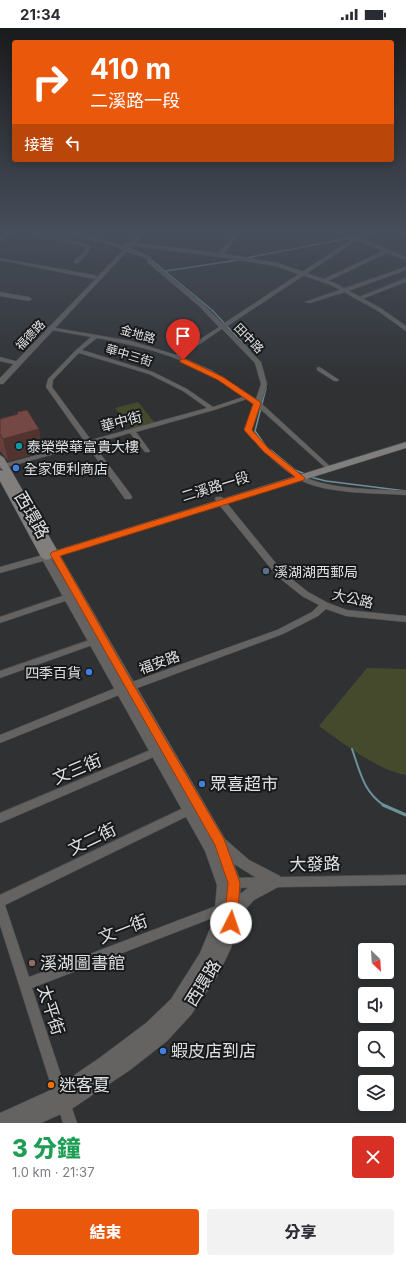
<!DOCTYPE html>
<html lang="zh-TW">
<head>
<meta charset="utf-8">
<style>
	:root { --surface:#fff; --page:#f2f2f3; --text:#2b2b33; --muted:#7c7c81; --accent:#ea580c }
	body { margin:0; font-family:Inter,"Noto Sans TC",sans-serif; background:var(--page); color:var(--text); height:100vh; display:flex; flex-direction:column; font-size:15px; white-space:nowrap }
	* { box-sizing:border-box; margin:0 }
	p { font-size:13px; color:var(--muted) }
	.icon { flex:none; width:22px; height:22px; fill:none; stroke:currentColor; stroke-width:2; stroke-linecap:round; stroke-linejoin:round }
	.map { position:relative; height:1095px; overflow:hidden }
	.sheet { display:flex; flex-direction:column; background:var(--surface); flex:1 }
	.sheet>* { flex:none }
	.top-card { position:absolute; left:12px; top:12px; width:382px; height:122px; border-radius:4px; box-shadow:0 2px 10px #0003; background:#ea580c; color:#fff; overflow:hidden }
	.needle { width:26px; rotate:155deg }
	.tools { position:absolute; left:358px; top:915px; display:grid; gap:8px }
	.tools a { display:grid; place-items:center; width:36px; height:36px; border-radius:4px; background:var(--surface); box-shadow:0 2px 10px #0003; font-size:20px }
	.pin { position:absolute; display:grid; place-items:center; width:34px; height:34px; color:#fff; margin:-41px -17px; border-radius:50% 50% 50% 0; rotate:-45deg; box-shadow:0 0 4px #0007 }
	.pin .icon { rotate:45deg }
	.me { position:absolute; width:44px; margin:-22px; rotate:4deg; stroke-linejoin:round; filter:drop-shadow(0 0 3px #0008) }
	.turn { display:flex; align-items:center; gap:14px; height:84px; padding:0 12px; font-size:18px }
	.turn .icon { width:52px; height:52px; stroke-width:2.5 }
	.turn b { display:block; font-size:28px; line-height:34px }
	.then { display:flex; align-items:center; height:38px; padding:0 12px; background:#0003; gap:8px; font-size:15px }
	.round { display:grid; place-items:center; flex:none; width:42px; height:42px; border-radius:4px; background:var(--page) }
	.summary { display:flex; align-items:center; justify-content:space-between; height:68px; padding:0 12px }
	h1 { font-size:24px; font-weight:800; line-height:30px; color:#1e9e55 }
	.cta { display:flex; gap:8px; margin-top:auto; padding:8px 12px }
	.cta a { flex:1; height:46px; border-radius:4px; background:var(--accent); color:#fff; font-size:16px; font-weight:800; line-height:46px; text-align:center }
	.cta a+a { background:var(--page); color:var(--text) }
	.status { display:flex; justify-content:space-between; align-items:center; height:28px; padding:0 20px; background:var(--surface); direction:ltr }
	.status svg { height:11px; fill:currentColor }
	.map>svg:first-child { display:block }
</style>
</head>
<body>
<div class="status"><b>21:34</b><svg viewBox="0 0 49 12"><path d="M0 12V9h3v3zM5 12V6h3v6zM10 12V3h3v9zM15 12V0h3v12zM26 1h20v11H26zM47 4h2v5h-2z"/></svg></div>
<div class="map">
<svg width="406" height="1095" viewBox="0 0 406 1095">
	<rect width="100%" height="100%" fill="#2f3133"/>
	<g fill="#454a2d">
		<polygon points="138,374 155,395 132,401 115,380"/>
		<path d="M 367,640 L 406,641 L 406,747 C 377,742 343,715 319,698 Z"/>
	</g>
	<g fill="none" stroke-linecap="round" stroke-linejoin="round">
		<g stroke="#6c919b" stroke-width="1.5">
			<polyline points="404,206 406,207"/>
			<polyline points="78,208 108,216"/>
			<polyline points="118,219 135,226"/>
			<polyline points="246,230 371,206"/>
			<polyline points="150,231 212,282 260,334"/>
			<polyline points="166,243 238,232"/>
			<polyline points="265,417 255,403 266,360"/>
			<polyline points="271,422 295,442 305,446"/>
			<polyline points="310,449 326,453 406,463"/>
		</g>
		<path stroke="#6c919b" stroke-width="2" d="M 352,721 C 360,743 363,764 385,778"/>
		<polyline stroke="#6c919b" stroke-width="3" points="383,777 406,787"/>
		<g stroke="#4b4d4f" stroke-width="1">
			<g id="minor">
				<polygon points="6,206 11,206 0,213 0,210"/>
				<polygon points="34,206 41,206 89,217 90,222 78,235 74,235 74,233 86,222 85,219"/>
				<path d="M 70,206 L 77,206 L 126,218 L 151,229 L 151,233 L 203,276 L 223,296 L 355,209 L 359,209 L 406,229 L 406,232 L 387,225 L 328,253 L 324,253 L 324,251 L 383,223 L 357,212 L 226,299 L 261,334 L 267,356 L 261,375 L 333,441 L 332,442 L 328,442 L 259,380 L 251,402 C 265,417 290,443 309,451 C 338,462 376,461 406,463 L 406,467 C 376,465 329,466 302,453 C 283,443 258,419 245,402 L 254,376 L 247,371 L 214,382 L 136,404 L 150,423 L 149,424 L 145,424 L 130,405 L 93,416 L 131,467 L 132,469 L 131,471 L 125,471 L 87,417 L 0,441 L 0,437 L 85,414 L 46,359 L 48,351 L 76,322 L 91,309 L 46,301 L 43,299 L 44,298 L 131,313 L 176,327 L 219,299 L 199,278 L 147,234 L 147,231 L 122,220 ZM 222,301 L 255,335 L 261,356 L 256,371 L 211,342 L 181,329 ZM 97,310 C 134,317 174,326 208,345 C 220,352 231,361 243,369 L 213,379 L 187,361 L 153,344 L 82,322 ZM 79,325 L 149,346 L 183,363 L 207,380 L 91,412 L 52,359 L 53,352 Z"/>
				<polygon points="235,206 239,206 222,228 218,228 218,226"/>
				<polygon points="0,230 94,247 97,249 94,251 0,232"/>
				<polygon points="406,239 406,242 348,263 310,275 305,274"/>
				<polygon points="406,250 406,254 362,271 357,270"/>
				<polygon points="0,264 29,269 32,271 29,273 0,268"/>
				<polygon points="0,329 19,334 20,335 17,337 0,333"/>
				<polygon points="319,339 321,340 339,352 338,353 334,353 317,342 317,340"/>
				<polygon points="216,469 222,469 283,544 308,564 328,575 347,582 406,588 406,594 346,588 326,581 318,588 283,606 124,665 0,715 0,707 118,659 277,602 312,584 319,577 302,568 277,548 216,473 215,471"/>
				<polygon points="74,564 77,565 78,567 77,569 0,595 0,589"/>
				<polygon points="98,609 101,610 102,612 101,614 0,650 0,643"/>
				<polygon points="160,718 163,719 165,722 163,725 0,795 0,785"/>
				<polygon points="192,776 196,778 197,781 196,784 5,877 29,949 224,875 228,876 230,880 228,884 32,960 77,1095 63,1095 0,897 0,867"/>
				<polygon points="406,847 406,857 231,860 227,859 225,855 227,851 231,850"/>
			</g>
		</g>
		<g stroke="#4b4d4f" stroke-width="1">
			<g id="tertiary">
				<polygon points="138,206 144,206 135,215 220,225 278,235 335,255 382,281 406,298 406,303 378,283 331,257 275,238 220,229 132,218 3,356 0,356 0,350 127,218 124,216 125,215 130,215"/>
				<path d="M 55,524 L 60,527 L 225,811 L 249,832 L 280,848 L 282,853 L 280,858 L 254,872 L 246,881 L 238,896 L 231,920 L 218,947 L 191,987 L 167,1013 L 130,1042 L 70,1082 L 41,1095 L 0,1095 L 0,1085 L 55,1060 L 98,1031 L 146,995 L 171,971 L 200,925 L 214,891 L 217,857 L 205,823 L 43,533 L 0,545 L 0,539 L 46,526 L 49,527 L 69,560 L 50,527 ZM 234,836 L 261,853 L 249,859 L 240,866 L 241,855 Z"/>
			</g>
		</g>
		<g stroke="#4b4d4f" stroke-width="1">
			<polygon id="secondary" points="406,414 406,420 46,532 41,529 0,453 0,442 3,443 0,438 0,427 4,430 57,522"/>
		</g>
		<use href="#minor" fill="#646362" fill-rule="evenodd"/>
		<use href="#tertiary" fill="#646362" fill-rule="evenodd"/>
		<use href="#secondary" fill="#807f7d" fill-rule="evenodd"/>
	</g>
	<polygon fill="#643f3b" points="17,384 39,401 42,424 8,433 0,423 0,391 17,386"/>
	<polygon fill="#513330" points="39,401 42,424 8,433 3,411"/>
	<polygon fill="#744945" stroke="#513330" points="27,382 39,401 3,411 0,406 0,391 18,386 17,384"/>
	<linearGradient id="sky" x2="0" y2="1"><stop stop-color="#1a1b1c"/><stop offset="0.57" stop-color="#474e5b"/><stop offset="1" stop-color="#474e5b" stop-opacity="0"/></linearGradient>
	<rect width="406" height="359" fill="url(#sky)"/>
	<polygon fill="#ea580c" stroke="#983908" points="180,331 185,331 223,349 260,374 261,375 252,402 269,421 305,450 304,452 60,528 136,661 224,811 240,855 237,895 235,899 231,901 226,899 224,895 228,855 215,817 50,526 52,524 295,449 264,424 244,402 253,376 218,352 180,334"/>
	<circle fill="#0f9aa8" stroke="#18191a" stroke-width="1.5" cx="19" cy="418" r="4"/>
	<g fill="#3f7fe0" stroke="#18191a" stroke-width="1.5">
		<circle cx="16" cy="440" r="4"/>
		<circle cx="89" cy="644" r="4"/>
		<circle cx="202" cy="756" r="4"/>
		<circle cx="163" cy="1023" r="4"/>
	</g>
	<circle fill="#5c6f8a" stroke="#18191a" stroke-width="1.5" cx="266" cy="543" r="4"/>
	<circle fill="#8d6e63" stroke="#18191a" stroke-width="1.5" cx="32" cy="935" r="4"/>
	<circle fill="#e8710a" stroke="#18191a" stroke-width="1.5" cx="51" cy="1057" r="4"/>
	<g text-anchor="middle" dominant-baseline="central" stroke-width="4" stroke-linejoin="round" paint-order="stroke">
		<g font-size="12" fill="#dfe0e2" stroke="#18191a">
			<text transform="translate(138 306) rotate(16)">金地路</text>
			<text transform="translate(30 307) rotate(-46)">福德路</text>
			<text transform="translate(249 310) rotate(46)">田中路</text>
			<text transform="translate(129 327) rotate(17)">華中三街</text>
		</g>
		<g font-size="14" fill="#dfe0e2" stroke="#18191a">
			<text transform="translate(121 393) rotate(-15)">華中街</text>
			<text transform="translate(215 458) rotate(-17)">二溪路一段</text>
			<text transform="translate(353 570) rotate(13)">大公路</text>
			<text transform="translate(159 634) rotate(-20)">福安路</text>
		</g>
		<g font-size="14" fill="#dfe0e2" stroke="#18191a" text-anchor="start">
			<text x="27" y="418">泰榮榮華富貴大樓</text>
			<text x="24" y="440">全家便利商店</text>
			<text x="274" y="543">溪湖湖西郵局</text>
			<text x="81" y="644" text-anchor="end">四季百貨</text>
		</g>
		<g font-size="17" fill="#dfe0e2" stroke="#18191a">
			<text transform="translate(32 487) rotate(60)">西環路</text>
			<text transform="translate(77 741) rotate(-23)">文三街</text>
			<text transform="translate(92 811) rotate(-26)">文二街</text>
			<text transform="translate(315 836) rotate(-1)">大發路</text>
			<text transform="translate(123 901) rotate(-21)">文一街</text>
			<text transform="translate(203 955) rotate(-58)">西環路</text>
			<text transform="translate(51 982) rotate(72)">太平街</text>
		</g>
		<g font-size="17" fill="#dfe0e2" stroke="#18191a" text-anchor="start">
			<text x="210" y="756">眾喜超市</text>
			<text x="40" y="935">溪湖圖書館</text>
			<text x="171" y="1023">蝦皮店到店</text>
			<text x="59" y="1057">迷客夏</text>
		</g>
	</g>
</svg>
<div class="tools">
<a><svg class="needle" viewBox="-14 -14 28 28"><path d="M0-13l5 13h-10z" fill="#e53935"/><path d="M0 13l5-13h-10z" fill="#7c7c81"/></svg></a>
<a><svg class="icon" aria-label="sound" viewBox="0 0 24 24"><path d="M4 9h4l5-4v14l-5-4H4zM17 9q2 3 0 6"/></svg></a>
<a><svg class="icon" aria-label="search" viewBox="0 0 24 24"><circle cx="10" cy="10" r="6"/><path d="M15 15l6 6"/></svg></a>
<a><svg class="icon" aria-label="layers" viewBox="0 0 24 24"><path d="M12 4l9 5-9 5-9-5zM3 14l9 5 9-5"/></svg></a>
</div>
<div class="pin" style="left:183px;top:332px;background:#d93025"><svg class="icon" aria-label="arrive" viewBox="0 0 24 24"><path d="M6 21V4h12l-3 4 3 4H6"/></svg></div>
<svg class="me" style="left:231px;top:895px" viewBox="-20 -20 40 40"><circle r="19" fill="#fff"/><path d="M0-13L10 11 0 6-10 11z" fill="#ea580c"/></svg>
<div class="top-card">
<div class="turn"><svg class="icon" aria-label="right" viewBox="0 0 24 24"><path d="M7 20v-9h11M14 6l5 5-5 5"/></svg><div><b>410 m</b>二溪路一段</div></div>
<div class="then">接著<svg class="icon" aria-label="left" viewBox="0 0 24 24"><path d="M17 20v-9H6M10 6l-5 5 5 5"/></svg></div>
</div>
</div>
<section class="sheet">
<div class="summary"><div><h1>3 分鐘</h1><p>1.0 km · 21:37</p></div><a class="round" style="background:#d93025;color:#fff"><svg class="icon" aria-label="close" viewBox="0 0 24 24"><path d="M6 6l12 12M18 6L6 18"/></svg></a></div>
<div class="cta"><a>結束</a><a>分享</a></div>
</section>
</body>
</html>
